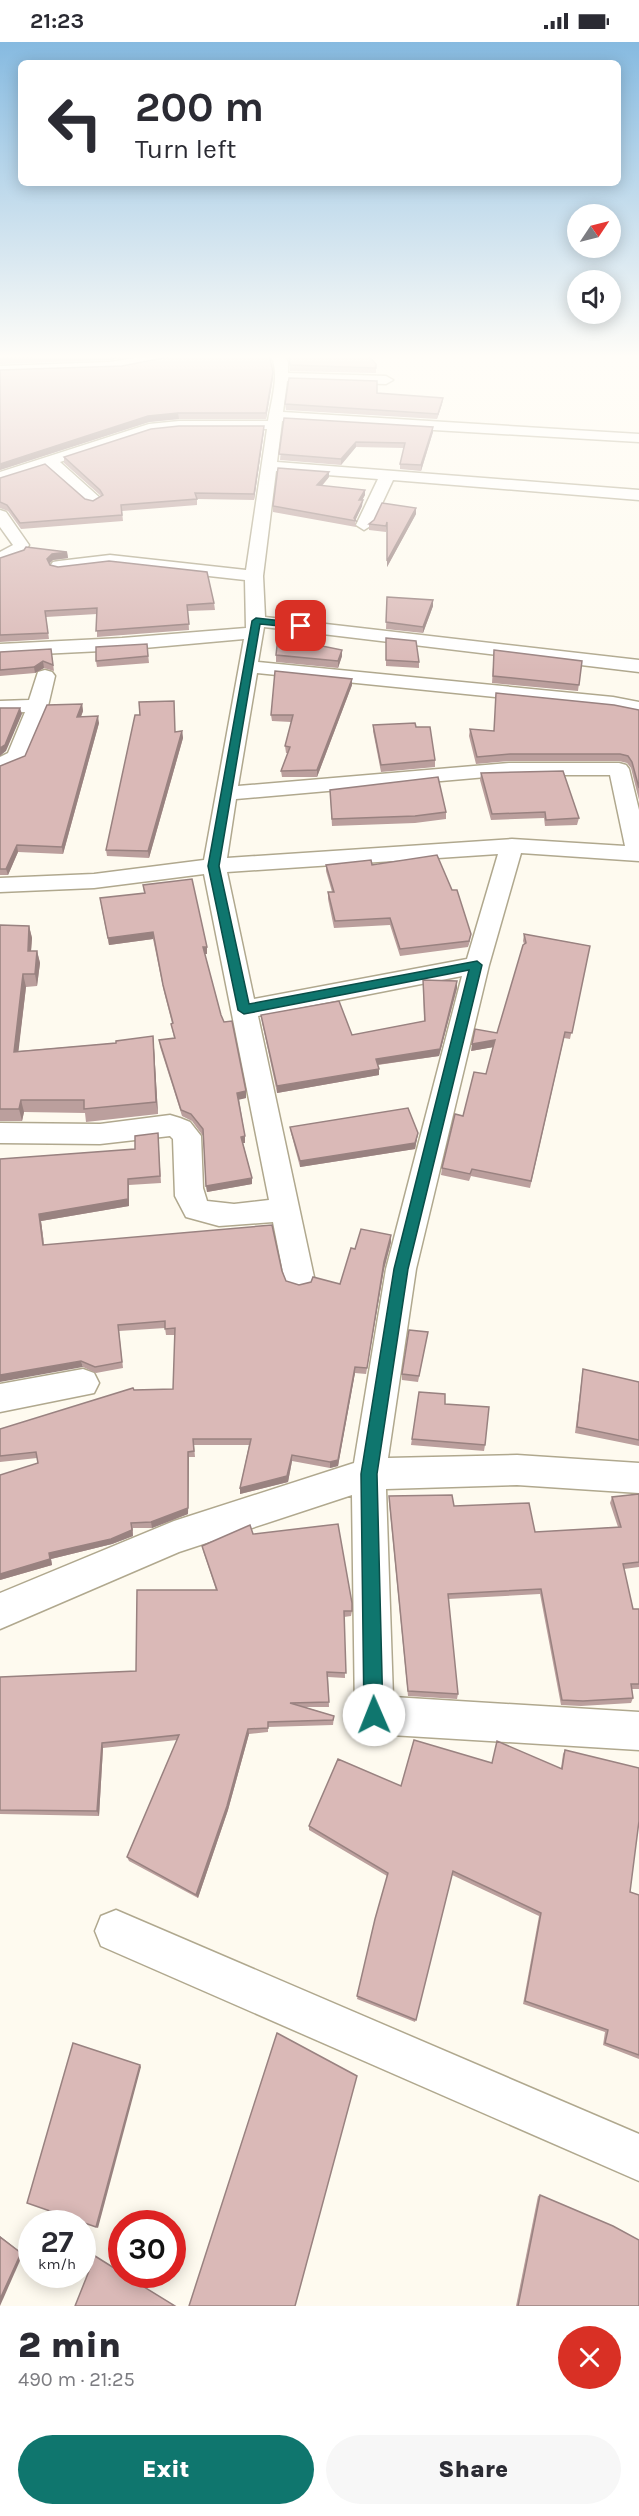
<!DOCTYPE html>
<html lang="en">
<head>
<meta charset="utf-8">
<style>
	:root { --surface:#fff; --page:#f7f7f7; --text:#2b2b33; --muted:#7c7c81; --accent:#0f766e }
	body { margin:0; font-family:Karla,sans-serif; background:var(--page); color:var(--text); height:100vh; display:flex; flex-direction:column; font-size:22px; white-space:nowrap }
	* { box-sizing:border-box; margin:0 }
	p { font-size:20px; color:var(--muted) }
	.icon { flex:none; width:33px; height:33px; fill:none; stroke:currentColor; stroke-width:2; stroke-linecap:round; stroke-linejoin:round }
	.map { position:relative; height:2264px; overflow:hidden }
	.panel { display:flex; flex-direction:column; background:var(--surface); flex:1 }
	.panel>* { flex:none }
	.top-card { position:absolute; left:18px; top:18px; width:603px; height:126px; border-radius:9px; box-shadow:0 3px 15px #0003; background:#fff; color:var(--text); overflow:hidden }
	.needle { width:39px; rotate:55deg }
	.buttons { position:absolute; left:567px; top:162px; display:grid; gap:12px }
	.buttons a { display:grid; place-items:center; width:54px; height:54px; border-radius:50%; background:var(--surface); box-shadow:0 3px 15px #0003; font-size:30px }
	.speed { position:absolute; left:18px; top:2168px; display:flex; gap:12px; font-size:30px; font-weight:700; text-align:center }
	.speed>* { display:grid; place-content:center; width:78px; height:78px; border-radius:50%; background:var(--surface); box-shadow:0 3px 15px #0003; line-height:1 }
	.speed small { font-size:15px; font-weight:400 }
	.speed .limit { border:9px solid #d22; background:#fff; color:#111 }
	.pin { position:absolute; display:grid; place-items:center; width:51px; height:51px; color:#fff; margin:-26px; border-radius:12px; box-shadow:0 3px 9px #0006 }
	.me { position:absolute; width:66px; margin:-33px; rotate:359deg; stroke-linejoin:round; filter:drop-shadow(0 0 4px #0008) }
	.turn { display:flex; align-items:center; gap:21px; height:126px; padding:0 18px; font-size:27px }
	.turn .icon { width:78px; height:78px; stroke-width:2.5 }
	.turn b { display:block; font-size:42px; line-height:51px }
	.round { display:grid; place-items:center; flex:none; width:63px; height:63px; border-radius:32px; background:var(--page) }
	.head { display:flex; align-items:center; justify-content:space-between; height:102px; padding:0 18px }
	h1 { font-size:36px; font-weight:800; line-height:45px }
	.cta { display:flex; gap:12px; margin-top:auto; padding:12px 18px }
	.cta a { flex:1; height:69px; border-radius:36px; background:var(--accent); color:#fff; font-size:24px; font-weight:800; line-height:69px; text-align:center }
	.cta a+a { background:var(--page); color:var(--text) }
	.status { display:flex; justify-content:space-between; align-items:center; height:42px; padding:0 30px; background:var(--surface); direction:ltr }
	.status svg { height:16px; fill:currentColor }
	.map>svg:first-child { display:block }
</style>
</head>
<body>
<div class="status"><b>21:23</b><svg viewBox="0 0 49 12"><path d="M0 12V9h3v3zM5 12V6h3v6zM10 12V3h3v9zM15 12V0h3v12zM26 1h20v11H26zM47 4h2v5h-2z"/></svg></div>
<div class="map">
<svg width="639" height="2264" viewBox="0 0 639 2264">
	<rect width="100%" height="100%" fill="#fefaef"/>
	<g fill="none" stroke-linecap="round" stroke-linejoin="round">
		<g stroke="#b0a88e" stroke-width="3">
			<g id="minor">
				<path d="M 158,312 L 181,312 C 158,332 35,331 0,332 L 0,324 L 110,320 Z"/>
				<path d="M 270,312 L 283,312 L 288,320 L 288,331 L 386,334 L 393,338 L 386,342 L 287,339 L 283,370 L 639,392 L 639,400 L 282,379 L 277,420 L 639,448 L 639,458 L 393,438 L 372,483 L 364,488 L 356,483 L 378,437 L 276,429 L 263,534 L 265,575 L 639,618 L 639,630 L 264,585 L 258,620 L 613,655 L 639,660 L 639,672 L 613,667 L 257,631 L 238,744 L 509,721 L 619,721 L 626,723 L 629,727 L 639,768 L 639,819 L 521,811 L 489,923 L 416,1227 L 388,1416 L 517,1413 L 639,1421 L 639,1451 L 517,1443 L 386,1447 L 393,1655 L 639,1670 L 639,1708 L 374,1692 L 360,1687 L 355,1673 L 352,1453 L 179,1510 L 0,1587 L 0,1551 L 174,1479 L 354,1421 L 386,1227 L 462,934 L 258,974 L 314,1235 L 310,1244 L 299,1247 L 288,1244 L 284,1235 L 273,1180 L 219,1184 L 186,1175 L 175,1154 L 173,1097 L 170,1094 L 100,1102 L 0,1101 L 0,1081 L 100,1082 L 170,1073 L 180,1076 L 190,1080 L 201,1094 L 203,1146 L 207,1159 L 234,1162 L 269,1158 L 204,832 L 94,846 L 0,850 L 0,836 L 94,832 L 204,818 L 244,597 L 122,608 L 0,614 L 0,602 L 122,596 L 246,586 L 245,538 L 110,523 L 59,529 L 53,528 L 50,524 L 53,520 L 59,519 L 110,513 L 246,528 L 267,387 L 179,387 L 151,390 L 60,420 L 99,455 L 101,458 L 93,463 L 87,461 L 46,425 L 0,440 L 0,430 L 149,382 L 179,379 L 268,379 C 271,359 281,330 270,312 ZM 509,733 L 610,733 L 625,804 L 512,797 L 227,816 L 236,757 ZM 498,812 L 467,917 L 254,957 L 227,830 Z"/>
				<polygon points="0,468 6,470 29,503 24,512 0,521 0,510 13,503 0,485"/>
				<polygon points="45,628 52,630 55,634 48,664 27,715 24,719 0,729 0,715 8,711 25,670 0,671 0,659 29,658 38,630"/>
				<polygon points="83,1327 94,1331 99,1341 94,1351 0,1370 0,1342"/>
				<polygon points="116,1868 639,2092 639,2139 101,1904 95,1889 101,1874"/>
			</g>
		</g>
		<use href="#minor" fill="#fff" fill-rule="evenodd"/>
	</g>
	<g fill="#bb9f9d">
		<polygon points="0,312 142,312 110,318 0,322"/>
		<polygon points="286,312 367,312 376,322 376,331 290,329 290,319"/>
		<polygon points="0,328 273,336 266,377 179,377 149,380 0,428"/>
		<polygon points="377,351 443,356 442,362 437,377 286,368 285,362"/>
		<polygon points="284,376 433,390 421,429 400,427 400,422 404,406 356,405 341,423 280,418"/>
		<polygon points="264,384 264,389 254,458 197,457 197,463 122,469 123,479 21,487 8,469 0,466 0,436 93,459 101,454 64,421 64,415"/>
		<polygon points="329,435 322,444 365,453 362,458 362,464 355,479 356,485 273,470 273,464"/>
		<polygon points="416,472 387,525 387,486 386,490 369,488 369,482 374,478"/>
		<polygon points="67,510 68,516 53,518 49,521 50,523 214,561 215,568 188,569 189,588 97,595 97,572 46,575 49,597 0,600 0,516"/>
		<polygon points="387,555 433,564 423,591 386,587"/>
		<polygon points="386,596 419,620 419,626 386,624"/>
		<polygon points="147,602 149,621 97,625 96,619"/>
		<polygon points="51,607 54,629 44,626 35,631 0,634 0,610"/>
		<polygon points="342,608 342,614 338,626 276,620 276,613"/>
		<polygon points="494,608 582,619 578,649 492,641"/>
		<polygon points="352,637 352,643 317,735 282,735 281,729 288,711 286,711 285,704 291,680 272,679 271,673"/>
		<polygon points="82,662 83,669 81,675 99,681 63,812 18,810 8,833 0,833 0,724 25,714"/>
		<polygon points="639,668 639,758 631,726 627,721 619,719 509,719 476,722 469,694 470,687 493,689"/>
		<polygon points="373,683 416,685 435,718 435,725 381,730 373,689"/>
		<polygon points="182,689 183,696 149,816 107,814 106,808 175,690"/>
		<polygon points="481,731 579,776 577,783 545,784 544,776 491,778 480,738"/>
		<polygon points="330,748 446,770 446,777 415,781 332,784"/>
		<polygon points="326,823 372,823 470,899 468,905 400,914 390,883 334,886 328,857 328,850 332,850 326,829"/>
		<polygon points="143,843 207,912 205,912 221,973 246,1049 246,1056 239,1057 245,1094 245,1101 243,1101 252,1136 252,1142 207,1150 203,1094 192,1079 182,1074 160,1005 159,998 174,996 171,982 172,981 164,950 153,897 109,903 101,863 144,851"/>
		<polygon points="0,883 29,884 32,896 31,909 37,909 40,921 37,944 26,945 18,1009 116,1001 153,994 154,1006 158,1072 86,1080 85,1071 24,1070 22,1079 0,1079"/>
		<polygon points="524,892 590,904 570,997 564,996 530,1146 471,1134 469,1139 441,1133 442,1126 463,1074 486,1032 493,1005 471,1009 497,991 524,902 523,899"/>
		<polygon points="423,938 457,939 457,946 439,1014 378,1023 379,1033 277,1051 262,980 261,973 352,993 424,979"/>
		<polygon points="290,1085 418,1091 415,1107 300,1125 291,1091"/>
		<polygon points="158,1091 161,1141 129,1143 129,1164 41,1179 44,1203 282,1229 286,1239 299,1243 340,1242 355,1207 391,1193 391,1200 384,1227 366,1332 355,1331 338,1424 330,1426 292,1419 288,1440 240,1452 240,1446 249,1403 194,1403 195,1415 189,1415 188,1472 152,1486 133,1486 133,1494 112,1502 51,1517 52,1523 0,1538 38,1421 37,1416 0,1420 0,1387 134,1348 173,1347 175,1293 166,1293 165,1286 119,1289 123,1326 96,1331 83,1325 0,1117 135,1107"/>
		<polygon points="428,1290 418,1340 402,1338 402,1332"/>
		<polygon points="583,1327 639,1340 639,1404 575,1391 582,1334"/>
		<polygon points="419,1350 445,1362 485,1403 484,1409 411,1403"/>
		<polygon points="639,1452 639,1525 624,1527 633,1567 639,1567 639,1647 632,1647 633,1656 631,1661 581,1664 561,1663 540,1552 448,1557 458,1652 457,1657 408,1654 389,1460 389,1454 454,1464 535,1490 618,1485 610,1461 612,1455"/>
		<polygon points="253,1492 352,1569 351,1574 344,1575 345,1636 328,1635 329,1665 305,1665 334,1674 333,1683 268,1685 268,1690 249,1692 228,1768 198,1856 129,1819 127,1815 177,1698 103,1706 99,1774 0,1772 0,1635 136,1629 216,1548 203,1509 202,1504"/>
		<polygon points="565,1708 630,1850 639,1853 639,2017 603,2003 605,1990 523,1962 539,1874 452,1833 415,1980 357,1957 387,1834 309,1788 309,1784 401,1744 491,1721 561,1726 563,1712"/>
		<polygon points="540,2153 639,2264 516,2264 538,2154"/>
	</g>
	<g fill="#998280">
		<polygon points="109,312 142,312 110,318"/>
		<polygon points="273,330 273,336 266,377 266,371"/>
		<polygon points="443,356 442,362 437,377 438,372"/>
		<polygon points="178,371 179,377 149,380 0,428 0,422 148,374"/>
		<polygon points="264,384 264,389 254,458 254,452"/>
		<polygon points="433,385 433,390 421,429 421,423"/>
		<polygon points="356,400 356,405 341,423 341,417"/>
		<polygon points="329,430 329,435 317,449 317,443"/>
		<polygon points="365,448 365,453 359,464 359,458"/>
		<polygon points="363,458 362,464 355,479 354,476"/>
		<polygon points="416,466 416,472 387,525 387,519"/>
		<polygon points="67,510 68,516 53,518 48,523 47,517 52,512"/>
		<polygon points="433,558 433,564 423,591 423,585"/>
		<polygon points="342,608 342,614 338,626 338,619"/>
		<polygon points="43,619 44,626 35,631 34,625"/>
		<polygon points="352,637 352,643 317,735 317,728"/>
		<polygon points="82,662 83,669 78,682 77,675"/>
		<polygon points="20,666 22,672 6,709 0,714 0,706"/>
		<polygon points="98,674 99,681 63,812 62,805"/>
		<polygon points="182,689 183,696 149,816 148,809"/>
		<polygon points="17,803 18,810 8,833 6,827"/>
		<polygon points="29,884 32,896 30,922 28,909"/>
		<polygon points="153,890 153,897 109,903 108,896"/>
		<polygon points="203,905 207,905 207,912 204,912"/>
		<polygon points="37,909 40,921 37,944 35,932"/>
		<polygon points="23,932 26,945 17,1022 14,1010"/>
		<polygon points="457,939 457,946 439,1014 375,1023 376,1017 440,1007"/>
		<polygon points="153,994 154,1006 158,1072 156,1060"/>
		<polygon points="495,998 494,1005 471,1009 472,1002"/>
		<polygon points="379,1027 379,1033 277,1051 277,1044"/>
		<polygon points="246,1049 246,1056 238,1058 237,1051"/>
		<polygon points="21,1058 24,1070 22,1079 19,1067"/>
		<polygon points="418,1091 415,1107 300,1125 300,1119"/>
		<polygon points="245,1094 245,1101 242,1101 241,1095"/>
		<polygon points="252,1136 252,1142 207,1150 206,1144"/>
		<polygon points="128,1137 129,1143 129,1164 41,1179 45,1209 39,1172"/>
		<polygon points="391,1193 391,1200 384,1227 366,1332 384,1220"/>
		<polygon points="81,1319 83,1325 0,1340 0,1333"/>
		<polygon points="355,1325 355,1331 338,1424 330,1426 330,1420"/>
		<polygon points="188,1410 189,1415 188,1472 152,1486 151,1480"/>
		<polygon points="292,1413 292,1419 288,1440 240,1452 240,1446"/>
		<polygon points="131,1481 133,1494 112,1502 51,1517 52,1523 0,1538 0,1532 49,1511"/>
		<polygon points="248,1687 249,1692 228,1768 198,1856 196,1853"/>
		<polygon points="102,1701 103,1706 99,1774 97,1769"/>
		<polygon points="140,2023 141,2025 98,2186 96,2185"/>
		<polygon points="0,2194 23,2212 0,2264"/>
	</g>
	<g fill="#dab9b7" stroke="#998280" stroke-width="1.5">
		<polygon points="0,312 109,312 0,316"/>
		<polygon points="174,312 269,312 273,330 266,371 178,371 148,374 0,422 0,328 122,324 168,315"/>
		<polygon points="289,312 367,312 376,322 376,326 290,323"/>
		<polygon points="289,336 377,339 377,351 443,356 438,372 285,362"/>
		<polygon points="284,376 433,385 421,423 400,422 405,401 356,400 341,417 279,412"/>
		<polygon points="179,384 264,384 254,452 195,451 197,457 121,463 122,473 20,481 7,463 0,460 0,436 45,422 85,457 93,459 103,453 100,448 64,415 151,387"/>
		<polygon points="278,426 329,430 317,443 365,448 359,458 363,458 354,476 356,479 273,464"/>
		<polygon points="382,461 416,466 387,519 387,480 386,484 369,482 374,478"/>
		<polygon points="26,505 67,510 52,512 47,517 50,523 58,525 109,519 207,530 214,561 187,563 189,582 96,589 97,566 45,569 48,591 0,593 0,516 24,508"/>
		<polygon points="387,555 433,558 423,585 386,580"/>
		<polygon points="278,595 342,608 338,619 276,613"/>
		<polygon points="386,596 416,599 419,620 386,618"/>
		<polygon points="147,602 148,614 96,619 96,605"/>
		<polygon points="51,607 53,623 43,619 34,625 0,628 0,610"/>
		<polygon points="494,608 582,619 579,643 493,634"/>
		<polygon points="275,629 352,637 317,728 281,729 290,705 285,704 293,673 271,673"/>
		<polygon points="496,651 614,663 639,668 639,746 632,720 628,714 620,712 510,712 477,715 470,687 494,689"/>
		<polygon points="174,659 175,690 182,689 148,809 106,808 135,673 140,673 139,660"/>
		<polygon points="82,662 77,675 98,674 62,805 17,803 6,827 0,827 0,724 25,714 47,663"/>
		<polygon points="0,666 20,666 5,703 0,706"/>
		<polygon points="415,681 416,685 430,685 435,718 381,723 373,683"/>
		<polygon points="563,729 579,776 546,778 545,770 492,772 481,731"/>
		<polygon points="438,735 446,770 415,774 332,777 330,748"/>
		<polygon points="437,813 452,848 457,848 471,892 469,899 400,907 390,876 335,879 328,850 334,850 326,823 371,818 372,823"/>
		<polygon points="192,837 207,905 203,905 221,973 224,980 232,979 246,1049 237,1051 245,1094 241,1095 252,1136 206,1144 203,1087 191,1072 181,1068 159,998 175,996 171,982 173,981 163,943 153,890 108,896 100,856 145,851 143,843"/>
		<polygon points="0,883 29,884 28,909 37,909 35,932 23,932 14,1010 116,1001 116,999 153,994 156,1060 84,1067 84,1058 21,1058 19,1067 0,1067"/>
		<polygon points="524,892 590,904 572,991 565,990 531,1139 472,1127 470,1132 442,1126 455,1072 463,1074 474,1030 486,1032 495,998 472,1002 475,987 497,991 523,903 526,901"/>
		<polygon points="423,938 457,939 440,1007 376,1017 379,1027 277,1044 261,973 339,959 352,993 425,979"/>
		<polygon points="408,1066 418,1091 415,1101 300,1119 290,1085"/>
		<polygon points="158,1091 160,1134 128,1137 128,1157 39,1172 43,1203 272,1183 282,1229 286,1239 299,1243 311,1240 313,1235 340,1242 351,1206 355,1207 361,1187 391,1193 384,1220 367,1326 355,1325 338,1418 330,1420 292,1413 287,1434 240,1446 251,1397 193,1397 194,1409 188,1410 188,1466 151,1480 131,1481 132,1488 111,1497 49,1511 50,1517 0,1532 0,1433 38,1421 36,1410 0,1414 0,1387 133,1346 134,1348 173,1347 175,1286 165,1287 165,1279 118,1283 122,1320 95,1325 81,1319 0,1333 0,1117 135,1107 135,1094"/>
		<polygon points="409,1288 428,1290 419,1334 402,1332"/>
		<polygon points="583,1327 639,1340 639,1398 577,1385"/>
		<polygon points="419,1350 445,1352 445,1362 489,1365 485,1403 412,1397"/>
		<polygon points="639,1452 639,1520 623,1522 633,1567 639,1567 639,1642 631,1642 633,1656 583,1659 562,1658 541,1547 448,1552 458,1652 408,1649 389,1454 452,1453 454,1464 529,1461 535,1490 621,1485 612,1455"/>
		<polygon points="338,1482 352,1561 352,1569 344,1569 346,1631 327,1630 329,1660 290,1661 334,1674 333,1678 268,1680 268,1686 248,1687 227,1764 196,1853 127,1815 179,1693 102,1701 97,1769 0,1768 0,1635 136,1629 137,1548 217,1548 202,1504 250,1483 253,1492"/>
		<polygon points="414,1698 492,1721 497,1699 562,1727 565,1708 639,1726 639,1779 630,1850 639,1853 639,2013 605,2001 608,1988 525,1959 541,1871 453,1829 416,1978 357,1954 375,1877 388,1831 309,1784 338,1717 401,1744"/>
		<polygon points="277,1991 357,2034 295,2264 189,2264"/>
		<polygon points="73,2001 140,2023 96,2185 27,2161"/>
		<polygon points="540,2153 613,2184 639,2198 639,2264 518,2264"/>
		<polygon points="0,2195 21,2211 0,2257"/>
		<polygon points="95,2214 122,2231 122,2232 123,2232 175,2264 75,2264"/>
	</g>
	<linearGradient id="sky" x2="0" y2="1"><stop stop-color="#86bae0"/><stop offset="0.5" stop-color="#fffdf8"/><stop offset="1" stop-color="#fffdf8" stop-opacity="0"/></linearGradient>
	<rect width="639" height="629" fill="url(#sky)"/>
	<polygon fill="#0f766e" stroke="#0a4d48" stroke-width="1.5" points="256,576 301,581 305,584 301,586 260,582 219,824 249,962 477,919 482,923 408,1227 377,1432 383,1673 380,1680 374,1682 367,1680 364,1673 361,1432 394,1227 469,928 244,972 238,968 208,824 252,579"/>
</svg>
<div class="buttons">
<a><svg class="needle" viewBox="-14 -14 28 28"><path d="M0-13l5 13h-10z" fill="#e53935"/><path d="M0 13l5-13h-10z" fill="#7c7c81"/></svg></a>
<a><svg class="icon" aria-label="sound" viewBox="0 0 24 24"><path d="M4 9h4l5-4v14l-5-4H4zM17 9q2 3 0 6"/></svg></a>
</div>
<div class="speed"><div>27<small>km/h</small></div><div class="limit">30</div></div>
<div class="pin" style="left:301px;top:584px;background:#d93025"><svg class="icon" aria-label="arrive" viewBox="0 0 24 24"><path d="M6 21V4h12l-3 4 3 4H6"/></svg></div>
<svg class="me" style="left:374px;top:1673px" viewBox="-20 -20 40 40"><circle r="19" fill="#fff"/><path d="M0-13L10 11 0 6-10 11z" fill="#0f766e"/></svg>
<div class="top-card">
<div class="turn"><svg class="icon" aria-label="left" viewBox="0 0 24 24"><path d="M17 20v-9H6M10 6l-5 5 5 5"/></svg><div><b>200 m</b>Turn left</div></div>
</div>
</div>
<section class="panel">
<div class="head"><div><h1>2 min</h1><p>490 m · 21:25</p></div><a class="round" style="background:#d93025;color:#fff"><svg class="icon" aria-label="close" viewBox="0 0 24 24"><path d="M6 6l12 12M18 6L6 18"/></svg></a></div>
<div class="cta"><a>Exit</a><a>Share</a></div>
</section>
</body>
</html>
